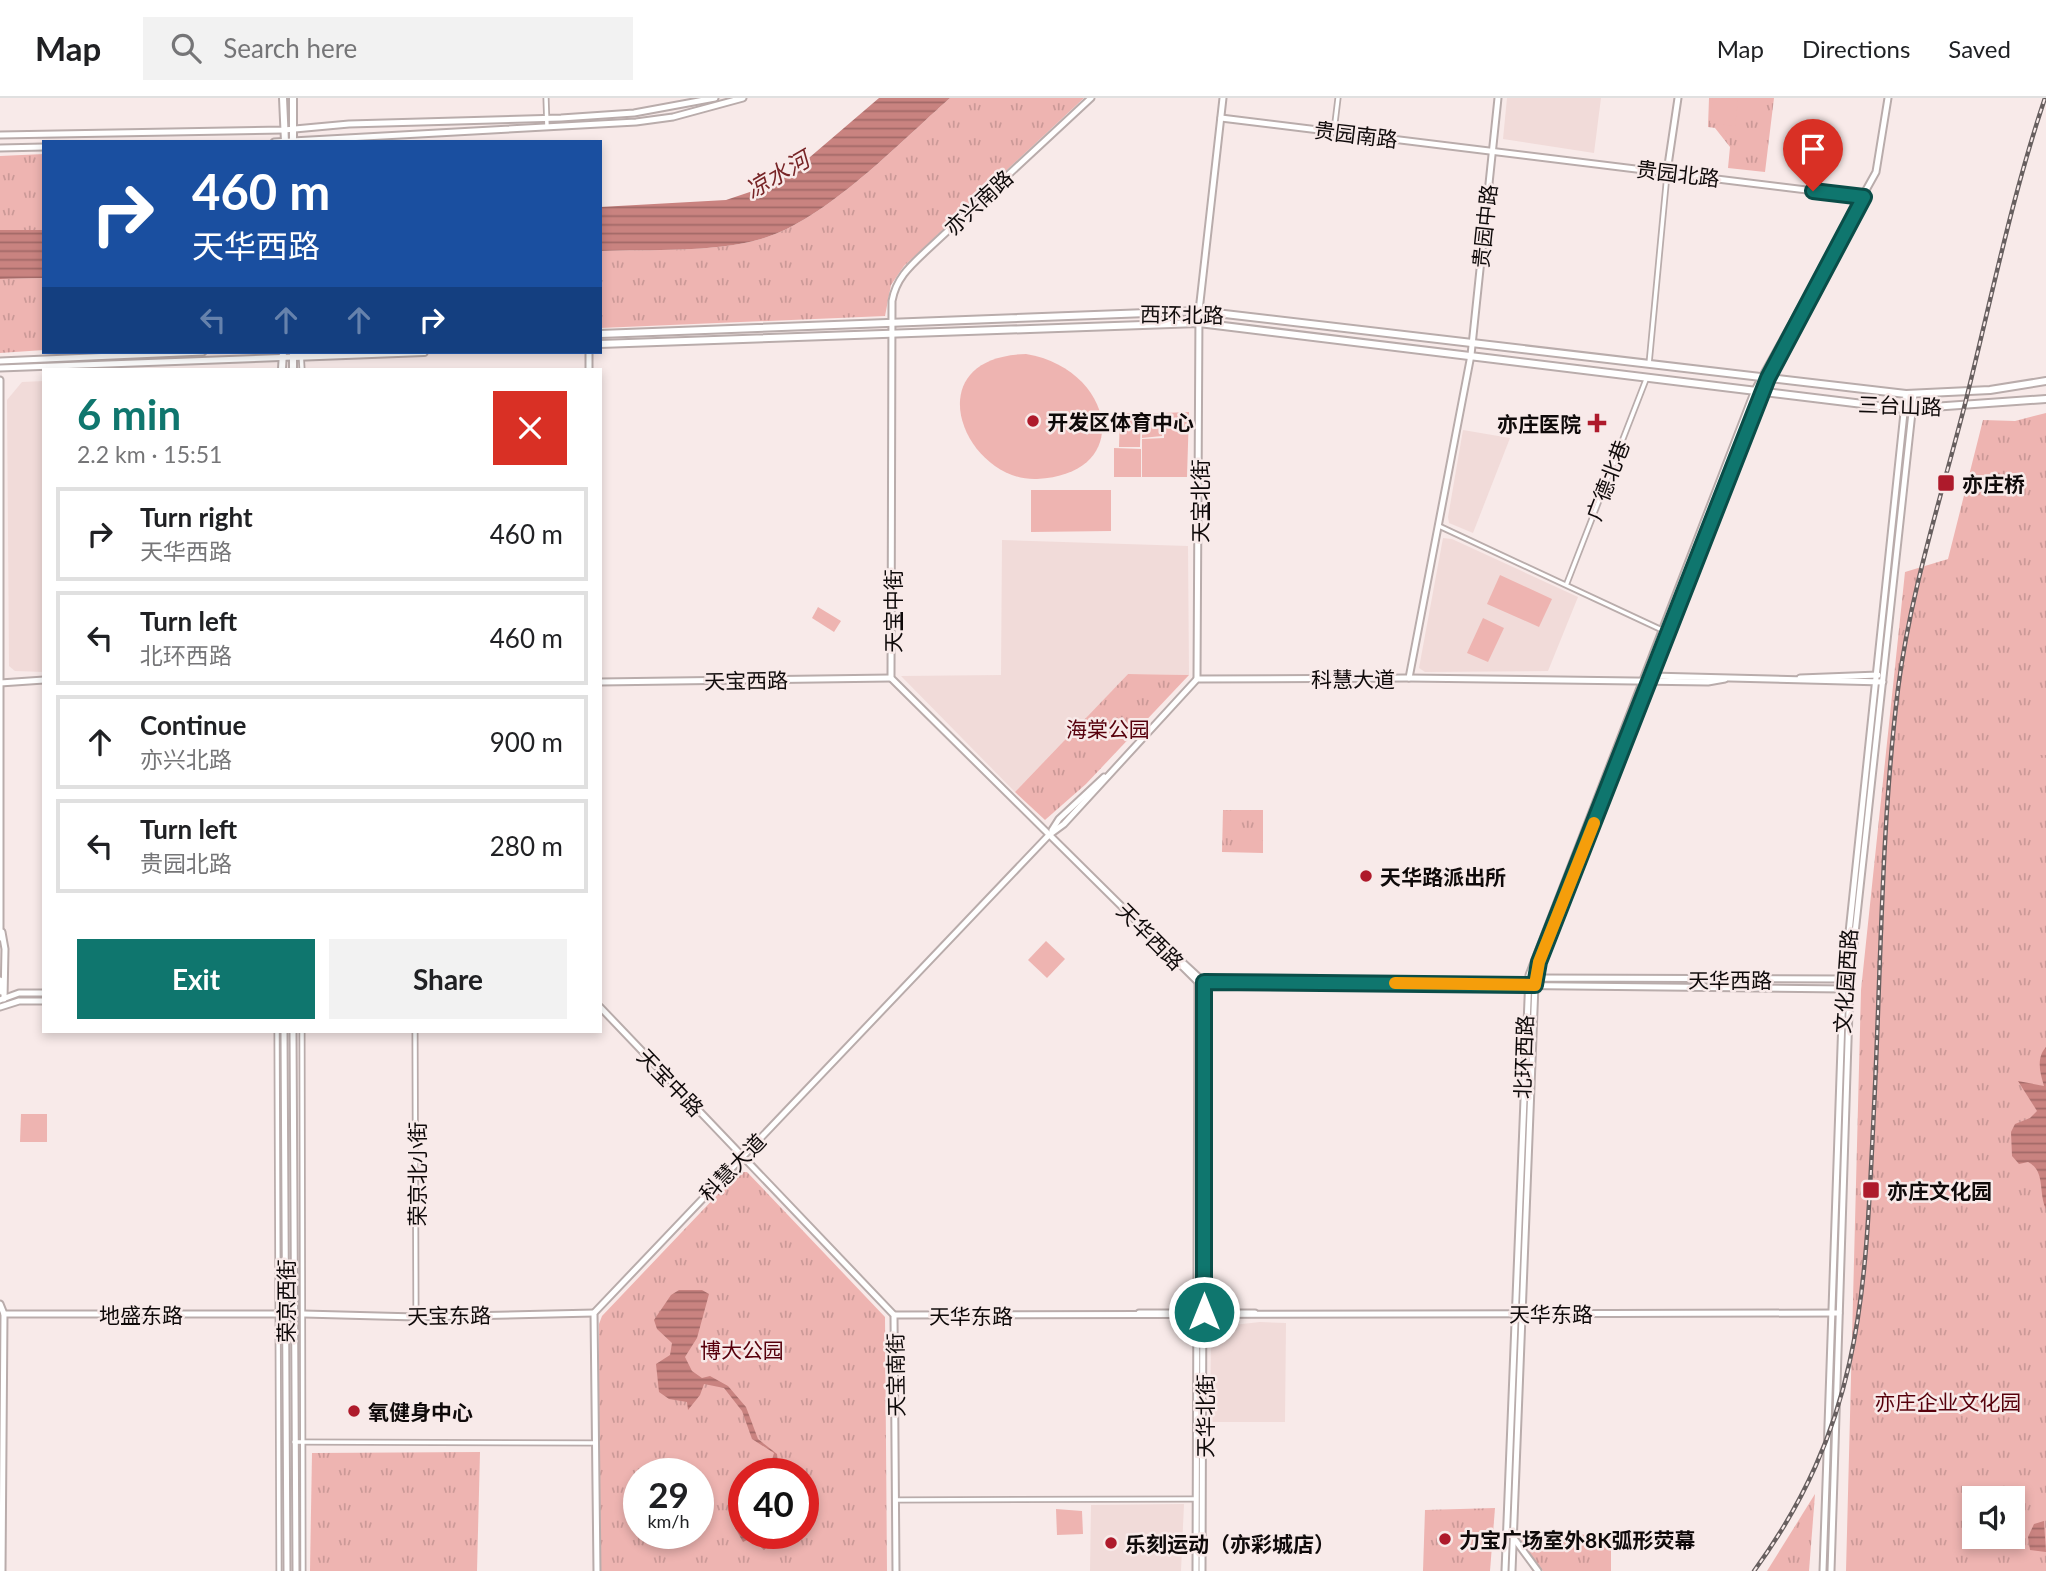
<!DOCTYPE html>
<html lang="en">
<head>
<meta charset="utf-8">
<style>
	:root { --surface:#fff; --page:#f2f2f2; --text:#202124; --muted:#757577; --line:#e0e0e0; --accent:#0f766e }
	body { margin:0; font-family:Lato,"Noto Sans SC",sans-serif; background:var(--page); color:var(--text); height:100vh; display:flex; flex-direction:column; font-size:26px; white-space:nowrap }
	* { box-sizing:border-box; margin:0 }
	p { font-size:23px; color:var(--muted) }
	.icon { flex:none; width:38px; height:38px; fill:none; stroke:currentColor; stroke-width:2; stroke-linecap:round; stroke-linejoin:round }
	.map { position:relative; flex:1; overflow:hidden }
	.drawer { position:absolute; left:42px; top:270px; width:560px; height:665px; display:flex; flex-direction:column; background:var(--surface); border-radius:0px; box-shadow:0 4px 10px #0003 }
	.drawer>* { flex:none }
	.hud { position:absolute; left:42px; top:42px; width:560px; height:214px; border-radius:0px; box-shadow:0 4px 10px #0003; background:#1a4fa0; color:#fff; overflow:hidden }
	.tools { position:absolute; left:1962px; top:1388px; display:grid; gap:14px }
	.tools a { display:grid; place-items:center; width:63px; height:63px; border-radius:0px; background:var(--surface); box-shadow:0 4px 10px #0003; font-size:35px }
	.speed { position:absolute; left:623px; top:1360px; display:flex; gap:14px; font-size:35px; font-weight:700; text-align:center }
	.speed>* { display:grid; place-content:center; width:91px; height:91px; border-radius:50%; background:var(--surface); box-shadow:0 4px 10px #0003; line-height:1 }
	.speed small { font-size:18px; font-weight:400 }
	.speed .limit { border:10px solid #d22; background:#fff; color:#111 }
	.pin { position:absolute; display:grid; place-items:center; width:60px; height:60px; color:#fff; margin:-72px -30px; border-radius:50% 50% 50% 0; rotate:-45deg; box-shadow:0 0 7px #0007 }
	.pin .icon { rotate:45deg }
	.me { position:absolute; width:77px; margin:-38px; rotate:0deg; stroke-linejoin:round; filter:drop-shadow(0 0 5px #0008) }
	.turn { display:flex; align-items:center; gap:24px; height:147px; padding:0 35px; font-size:32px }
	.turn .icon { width:91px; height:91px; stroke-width:2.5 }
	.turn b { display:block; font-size:49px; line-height:60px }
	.lanes { display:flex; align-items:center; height:66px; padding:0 35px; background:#0003; justify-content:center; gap:35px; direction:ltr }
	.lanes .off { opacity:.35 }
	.round { display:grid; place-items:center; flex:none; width:74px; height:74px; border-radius:0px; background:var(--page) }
	.headline { display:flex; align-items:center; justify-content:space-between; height:119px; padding:0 35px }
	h1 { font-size:42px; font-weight:700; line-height:52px; color:var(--accent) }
	.button { display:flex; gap:14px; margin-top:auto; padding:14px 35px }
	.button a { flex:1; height:80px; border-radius:0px; background:var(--accent); color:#fff; font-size:28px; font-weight:700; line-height:80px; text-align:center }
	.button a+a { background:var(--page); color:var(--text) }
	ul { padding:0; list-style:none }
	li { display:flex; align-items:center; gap:21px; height:94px; margin:0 14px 10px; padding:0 21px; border:4px solid var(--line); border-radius:0px }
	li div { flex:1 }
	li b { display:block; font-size:26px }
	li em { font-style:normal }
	header { display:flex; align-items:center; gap:42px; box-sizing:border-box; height:98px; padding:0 35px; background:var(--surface); border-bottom:2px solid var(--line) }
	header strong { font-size:33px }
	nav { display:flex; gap:38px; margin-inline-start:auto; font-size:24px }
	.search { width:490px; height:63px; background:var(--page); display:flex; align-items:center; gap:18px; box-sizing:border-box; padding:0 24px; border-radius:0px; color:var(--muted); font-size:26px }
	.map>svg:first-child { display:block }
</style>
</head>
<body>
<header>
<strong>Map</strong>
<div class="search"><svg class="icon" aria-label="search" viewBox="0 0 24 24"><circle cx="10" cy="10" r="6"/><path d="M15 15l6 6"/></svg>Search here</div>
<nav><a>Map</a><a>Directions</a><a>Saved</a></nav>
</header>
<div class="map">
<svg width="2046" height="1473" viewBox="0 0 2046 1473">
	<defs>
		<pattern id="park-tufts" width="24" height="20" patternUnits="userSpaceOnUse" patternTransform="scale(1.75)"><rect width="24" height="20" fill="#eeb4b1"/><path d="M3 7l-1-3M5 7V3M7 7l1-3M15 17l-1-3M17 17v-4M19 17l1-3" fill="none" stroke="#cb9997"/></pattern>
		<pattern id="water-rules" width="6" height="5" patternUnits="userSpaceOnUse" patternTransform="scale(1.75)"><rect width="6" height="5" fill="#c98380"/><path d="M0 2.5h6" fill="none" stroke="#a26967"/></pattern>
	</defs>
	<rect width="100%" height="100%" fill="#f8eae9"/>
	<g fill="#f1dbd9">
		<polygon points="1507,0 1601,0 1594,55 1503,41"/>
		<polygon points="44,283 44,574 15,573 9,568 7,302 22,284"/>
		<polygon points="1463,332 1510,340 1473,435 1449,425 1448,419"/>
		<polygon points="1443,440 1452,441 1578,499 1548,573 1425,574 1419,570"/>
		<polygon points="1002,442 1188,448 1189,577 1128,576 1015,694 901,578 1001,577"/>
		<polygon points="1260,1224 1286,1225 1285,1324 1210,1324 1211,1238 1224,1228"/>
		<polygon points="1184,1406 1181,1473 1090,1473 1091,1407"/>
	</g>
	<g fill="url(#park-tufts)" fill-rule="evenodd">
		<path d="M 950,0 L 1084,0 L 904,168 L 891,187 L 885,218 L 600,230 L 600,153 C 652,151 711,155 761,141 C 825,123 900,44 950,0 Z"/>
		<polygon points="1709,0 1774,0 1765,74 1728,70 1730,49 1715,30 1708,29"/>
		<polygon points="44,56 44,132 0,132 0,58"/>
		<polygon points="44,180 44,252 0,255 0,181"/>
		<path d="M 2046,315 L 2046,1473 L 1846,1473 L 1861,892 L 1905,474 L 1948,461 L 1983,322 L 2015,323 ZM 1974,1400 L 2012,1400 L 2012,1438 L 1974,1438 Z"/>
		<polygon points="1128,576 1189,577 1086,686 1045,722 1015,694"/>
		<polygon points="1223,712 1263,712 1263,755 1222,754"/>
		<path d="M 739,1074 L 747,1074 L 885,1219 L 887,1473 L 599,1473 L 599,1226 L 602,1218 ZM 639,1376 L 698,1376 L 698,1435 L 639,1435 ZM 744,1376 L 803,1376 L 803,1435 L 744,1435 Z"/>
		<polygon points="480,1354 477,1473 310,1473 312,1355"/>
		<polygon points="1815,1396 1809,1473 1767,1473"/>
		<polygon points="1495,1410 1490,1473 1423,1473 1425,1412"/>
		<polygon points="1522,1436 1611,1437 1611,1473 1543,1473 1521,1448"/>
	</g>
	<g fill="#eeb4b1">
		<polygon points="1713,0 1738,1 1735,28 1710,25"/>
		<path d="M 1026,256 C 1113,270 1137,376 1037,381 C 964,384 913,259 1026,256 Z"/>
		<polygon points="1189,314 1187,379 1142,379 1142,341 1164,340 1164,315"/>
		<polygon points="1120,315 1141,315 1140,349 1119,349"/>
		<polygon points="1142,315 1163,315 1162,338 1142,340"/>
		<polygon points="1114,350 1141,351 1141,379 1114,379"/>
		<polygon points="1031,392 1111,392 1111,433 1031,434"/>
		<polygon points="1500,477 1552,501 1539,529 1487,506"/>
		<polygon points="818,509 841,523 834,534 812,520"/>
		<polygon points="1483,520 1504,530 1488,564 1467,555"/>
		<rect x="2032" y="613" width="14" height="44"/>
		<polygon points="1046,843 1065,861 1047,880 1028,862"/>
		<polygon points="21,1016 47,1016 47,1044 20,1044"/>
		<polygon points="1056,1411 1082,1413 1083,1436 1057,1437"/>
	</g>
	<g fill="url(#water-rules)">
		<path d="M 879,0 L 950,0 C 900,44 825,123 761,141 C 711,155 652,151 600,153 L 600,109 L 726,102 L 765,89 L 796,71 Z"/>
		<polygon points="0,132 44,132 44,180 0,181"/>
		<path d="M 2046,949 L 2046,1111 C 2038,1095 2046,1073 2028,1064 L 2019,1066 L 2012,1058 L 2011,1034 L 2015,1026 L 2030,1020 L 2037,1013 L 2018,983 L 2044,988 C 2040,975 2036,960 2046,949 Z"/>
		<polygon points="679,1192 702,1192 709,1196 697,1240 685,1259 692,1273 702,1280 710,1278 728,1288 746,1309 758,1341 777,1356 778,1365 771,1375 768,1375 774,1355 752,1341 742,1313 724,1290 704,1286 700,1297 688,1312 687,1304 669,1301 659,1294 656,1266 670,1257 672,1245 657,1231 654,1222 671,1197"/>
		<polygon points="744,1421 744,1435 762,1435 759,1441 762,1446 774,1443 764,1452 751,1440 743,1444 734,1428"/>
		<polygon points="2044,1423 2046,1454 2030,1452 2028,1439 2034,1426"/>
	</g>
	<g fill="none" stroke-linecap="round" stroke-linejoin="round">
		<g stroke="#b9acab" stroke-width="7">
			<g id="minor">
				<polyline points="546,0 547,29"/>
				<polyline points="1334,33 1338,0"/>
				<polyline points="301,254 302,271"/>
				<polyline points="1649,266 1667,76"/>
				<polyline points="1439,428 1662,532"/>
				<polyline points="1567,485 1647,279"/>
				<polyline points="277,933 279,1473"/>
				<polyline points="302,933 303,1473"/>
				<polyline points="415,933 416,1219"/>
				<polyline points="294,1344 596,1345"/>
				<polyline points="895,1402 1196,1401"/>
			</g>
		</g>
		<g stroke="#b9acab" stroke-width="9">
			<g id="tertiary">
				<path d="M 1091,0 L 925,154 C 909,169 896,181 892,203 L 891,580 L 1198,884 L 1845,891"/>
				<polyline points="1221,20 1864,99"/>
				<polyline points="0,37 284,32 349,26 561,20 634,15 715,0"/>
				<polyline points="274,44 636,24 673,19 743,0"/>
				<polyline points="0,50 44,49"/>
				<polyline points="1667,74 1678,0"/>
				<polyline points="589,254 589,271"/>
				<polyline points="0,282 0,840"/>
				<polyline points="1651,578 1883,584"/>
				<polyline points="1409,580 1471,257 1498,0"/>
				<polyline points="1800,580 1878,577"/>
				<polyline points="1197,581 1199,213 1223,0"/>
				<polyline points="600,584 891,580"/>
				<polyline points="0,585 44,582"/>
				<polyline points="1052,732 1059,721 1104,679"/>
				<polyline points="2,834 5,851 4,901"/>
				<polyline points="1165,848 1204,884 1202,1473"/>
				<polyline points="0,882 2,894"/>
				<polyline points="1527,885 1536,880 1847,881"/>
				<polyline points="0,902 19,895 44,895"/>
				<polyline points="0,909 19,903 44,903"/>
				<polyline points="600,909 894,1217 896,1473"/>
				<polyline points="1139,1215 1255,1215"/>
				<polyline points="304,1216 416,1219 594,1215"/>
				<polyline points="894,1217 1839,1215"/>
				<polyline points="1513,1439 1538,1473"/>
				<polyline points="2,1473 4,1216 278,1216"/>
				<polyline points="597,1473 594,1215 1049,737 1064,726 1197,581 1409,580 1708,584 1725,581"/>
				<polyline points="1196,1473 1198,884"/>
				<polyline points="1505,1473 1529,877 1755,292 1876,74 1888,0"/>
				<polyline points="1512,1473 1535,887 1539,864 1768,280 1804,209"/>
			</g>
		</g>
		<g stroke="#b9acab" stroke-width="9">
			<g id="secondary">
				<polyline points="0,263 203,254"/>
				<polyline points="0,270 293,259"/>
				<polyline points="284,933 287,1473"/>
				<polyline points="293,933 296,1473"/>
				<polyline points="0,1206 4,1216"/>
				<polyline points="1823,1473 1843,891 1906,296"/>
				<polyline points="1831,1473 1850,881 1914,296"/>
			</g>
		</g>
		<g stroke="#b9acab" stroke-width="10">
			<g id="primary">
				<polyline points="283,0 285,44"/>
				<polyline points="293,0 293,44"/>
				<polyline points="600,236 1199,213 1906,296 1990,292 2046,283"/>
				<polyline points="600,246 1199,225 1904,311 2046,301"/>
				<polyline points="293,259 424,254"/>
				<polyline points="282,271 283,254"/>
				<polyline points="293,271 293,254"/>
			</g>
		</g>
		<use href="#minor" stroke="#fff" stroke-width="3.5"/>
		<use href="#tertiary" stroke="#fff" stroke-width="5"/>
		<use href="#secondary" stroke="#fff" stroke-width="5"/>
		<use href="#primary" stroke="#fff" stroke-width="6"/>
		<g stroke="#675f5f" stroke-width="4.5">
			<path id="rail" d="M 1754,1473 C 1865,1321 1865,1189 1874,1010 C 1881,871 1881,730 1898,591 C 1910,496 1940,403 1964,310 C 1990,207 2011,101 2045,0"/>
		</g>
		<use href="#rail" stroke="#f8eae9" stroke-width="2" stroke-dasharray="5" stroke-linecap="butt"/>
	</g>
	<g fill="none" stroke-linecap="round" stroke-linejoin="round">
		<g stroke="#0a4d48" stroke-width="18">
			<polyline id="route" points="1204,1214 1204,884 1535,887 1539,864 1768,280 1864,99 1813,93"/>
		</g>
		<use href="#route" stroke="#0f766e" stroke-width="12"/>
		<polyline stroke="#f59e0b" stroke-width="12" points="1395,885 1535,887 1539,864 1594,725"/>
	</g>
	<g fill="#ae1a2b" stroke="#f8eae9" stroke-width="2.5">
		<circle cx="1033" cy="323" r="7"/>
		<path d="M1593.5 314.5h7v7h7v7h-7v7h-7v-7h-7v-7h7z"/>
		<rect x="1937" y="376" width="18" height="18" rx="3.5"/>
		<circle cx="1366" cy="778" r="7"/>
		<rect x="1862" y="1083" width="18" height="18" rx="3.5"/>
		<circle cx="354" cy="1313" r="7"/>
		<circle cx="1445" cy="1441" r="7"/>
		<circle cx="1111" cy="1445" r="7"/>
	</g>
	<g text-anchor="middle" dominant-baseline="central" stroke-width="5" stroke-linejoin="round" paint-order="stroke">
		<g font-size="21" fill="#0f0a0a" stroke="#f8eae9">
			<text transform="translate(1356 36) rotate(7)">贵园南路</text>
			<text transform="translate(1678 75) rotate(7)">贵园北路</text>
			<text transform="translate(978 104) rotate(-43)">亦兴南路</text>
			<text transform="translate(1484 128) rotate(-84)">贵园中路</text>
			<text transform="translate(1182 216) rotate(1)">西环北路</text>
			<text transform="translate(1900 307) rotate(2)">三台山路</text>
			<text transform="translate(1607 382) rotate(-69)">广德北巷</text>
			<text transform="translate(1199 403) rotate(-90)">天宝北街</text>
			<text transform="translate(892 513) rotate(-90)">天宝中街</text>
			<text x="1353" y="580">科慧大道</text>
			<text transform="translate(746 582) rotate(-1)">天宝西路</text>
			<text transform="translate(1151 838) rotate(45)">天华西路</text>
			<text x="1730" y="881">天华西路</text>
			<text transform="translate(1845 883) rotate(-86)">文化园西路</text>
			<text transform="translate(1523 959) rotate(-88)">北环西路</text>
			<text transform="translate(671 984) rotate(46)">天宝中路</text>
			<text transform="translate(732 1069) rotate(-46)">科慧大道</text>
			<text transform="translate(416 1076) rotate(-90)">荣京北小街</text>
			<text transform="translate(285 1203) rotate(-90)">荣京西街</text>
			<text x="1551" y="1215">天华东路</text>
			<text x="141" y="1216">地盛东路</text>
			<text transform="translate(449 1217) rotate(-1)">天宝东路</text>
			<text x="971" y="1217">天华东路</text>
			<text transform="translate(895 1277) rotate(-91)">天宝南街</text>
			<text transform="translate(1204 1318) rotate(-90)">天华北街</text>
		</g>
		<g font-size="21" font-weight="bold" fill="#0f0a0a" stroke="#f8eae9" text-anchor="start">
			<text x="1047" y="323">开发区体育中心</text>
			<text x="1581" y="325" text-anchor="end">亦庄医院</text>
			<text x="1962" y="385">亦庄桥</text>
			<text x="1380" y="778">天华路派出所</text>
			<text x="1887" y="1092">亦庄文化园</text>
			<text x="368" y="1313">氧健身中心</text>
			<text x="1459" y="1441">力宝广场室外8K弧形荧幕</text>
			<text x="1125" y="1445">乐刻运动（亦彩城店）</text>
		</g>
		<g font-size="21" fill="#57000c" stroke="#f8eae9">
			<text x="1108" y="630">海棠公园</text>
			<text x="742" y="1251">博大公园</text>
			<text x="1948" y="1303">亦庄企业文化园</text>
		</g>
		<g font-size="23" font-style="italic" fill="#772426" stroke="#f8eae9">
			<text transform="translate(777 76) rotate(-30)">凉水河</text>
		</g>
	</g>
</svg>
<div class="tools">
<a><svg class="icon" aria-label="sound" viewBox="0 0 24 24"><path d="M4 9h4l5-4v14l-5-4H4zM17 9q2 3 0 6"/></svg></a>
</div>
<div class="speed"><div>29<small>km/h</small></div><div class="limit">40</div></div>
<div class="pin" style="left:1813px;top:93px;background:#d93025"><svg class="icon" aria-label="arrive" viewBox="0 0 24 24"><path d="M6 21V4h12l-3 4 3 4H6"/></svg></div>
<svg class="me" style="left:1204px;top:1214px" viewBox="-20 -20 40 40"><circle r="17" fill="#0f766e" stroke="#fff" stroke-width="3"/><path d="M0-11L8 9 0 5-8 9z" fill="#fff"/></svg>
<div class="hud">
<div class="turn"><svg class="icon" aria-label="right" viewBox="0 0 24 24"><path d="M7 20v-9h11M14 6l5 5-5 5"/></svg><div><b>460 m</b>天华西路</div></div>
<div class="lanes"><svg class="icon off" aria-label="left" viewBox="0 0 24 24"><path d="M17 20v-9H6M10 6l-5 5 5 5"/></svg><svg class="icon off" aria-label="ahead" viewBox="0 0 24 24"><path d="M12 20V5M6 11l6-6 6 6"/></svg><svg class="icon off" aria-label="ahead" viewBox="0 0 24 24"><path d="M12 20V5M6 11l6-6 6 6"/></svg><svg class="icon" aria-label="right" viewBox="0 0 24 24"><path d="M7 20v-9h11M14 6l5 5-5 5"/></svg></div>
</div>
<section class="drawer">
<div class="headline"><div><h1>6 min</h1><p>2.2 km · 15:51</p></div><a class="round" style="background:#d93025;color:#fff"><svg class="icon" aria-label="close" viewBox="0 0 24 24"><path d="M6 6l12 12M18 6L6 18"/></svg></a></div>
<ul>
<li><svg class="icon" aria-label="right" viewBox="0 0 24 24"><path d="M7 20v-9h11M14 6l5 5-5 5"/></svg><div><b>Turn right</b><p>天华西路</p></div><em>460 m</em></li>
<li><svg class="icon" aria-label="left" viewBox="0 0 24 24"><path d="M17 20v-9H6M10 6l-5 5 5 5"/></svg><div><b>Turn left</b><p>北环西路</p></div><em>460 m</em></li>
<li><svg class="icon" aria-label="ahead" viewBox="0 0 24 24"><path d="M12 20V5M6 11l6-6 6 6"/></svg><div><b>Continue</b><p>亦兴北路</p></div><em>900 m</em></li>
<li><svg class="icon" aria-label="left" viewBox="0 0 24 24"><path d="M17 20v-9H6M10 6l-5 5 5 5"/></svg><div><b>Turn left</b><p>贵园北路</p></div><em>280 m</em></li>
</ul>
<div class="button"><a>Exit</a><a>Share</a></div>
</section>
</div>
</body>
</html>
